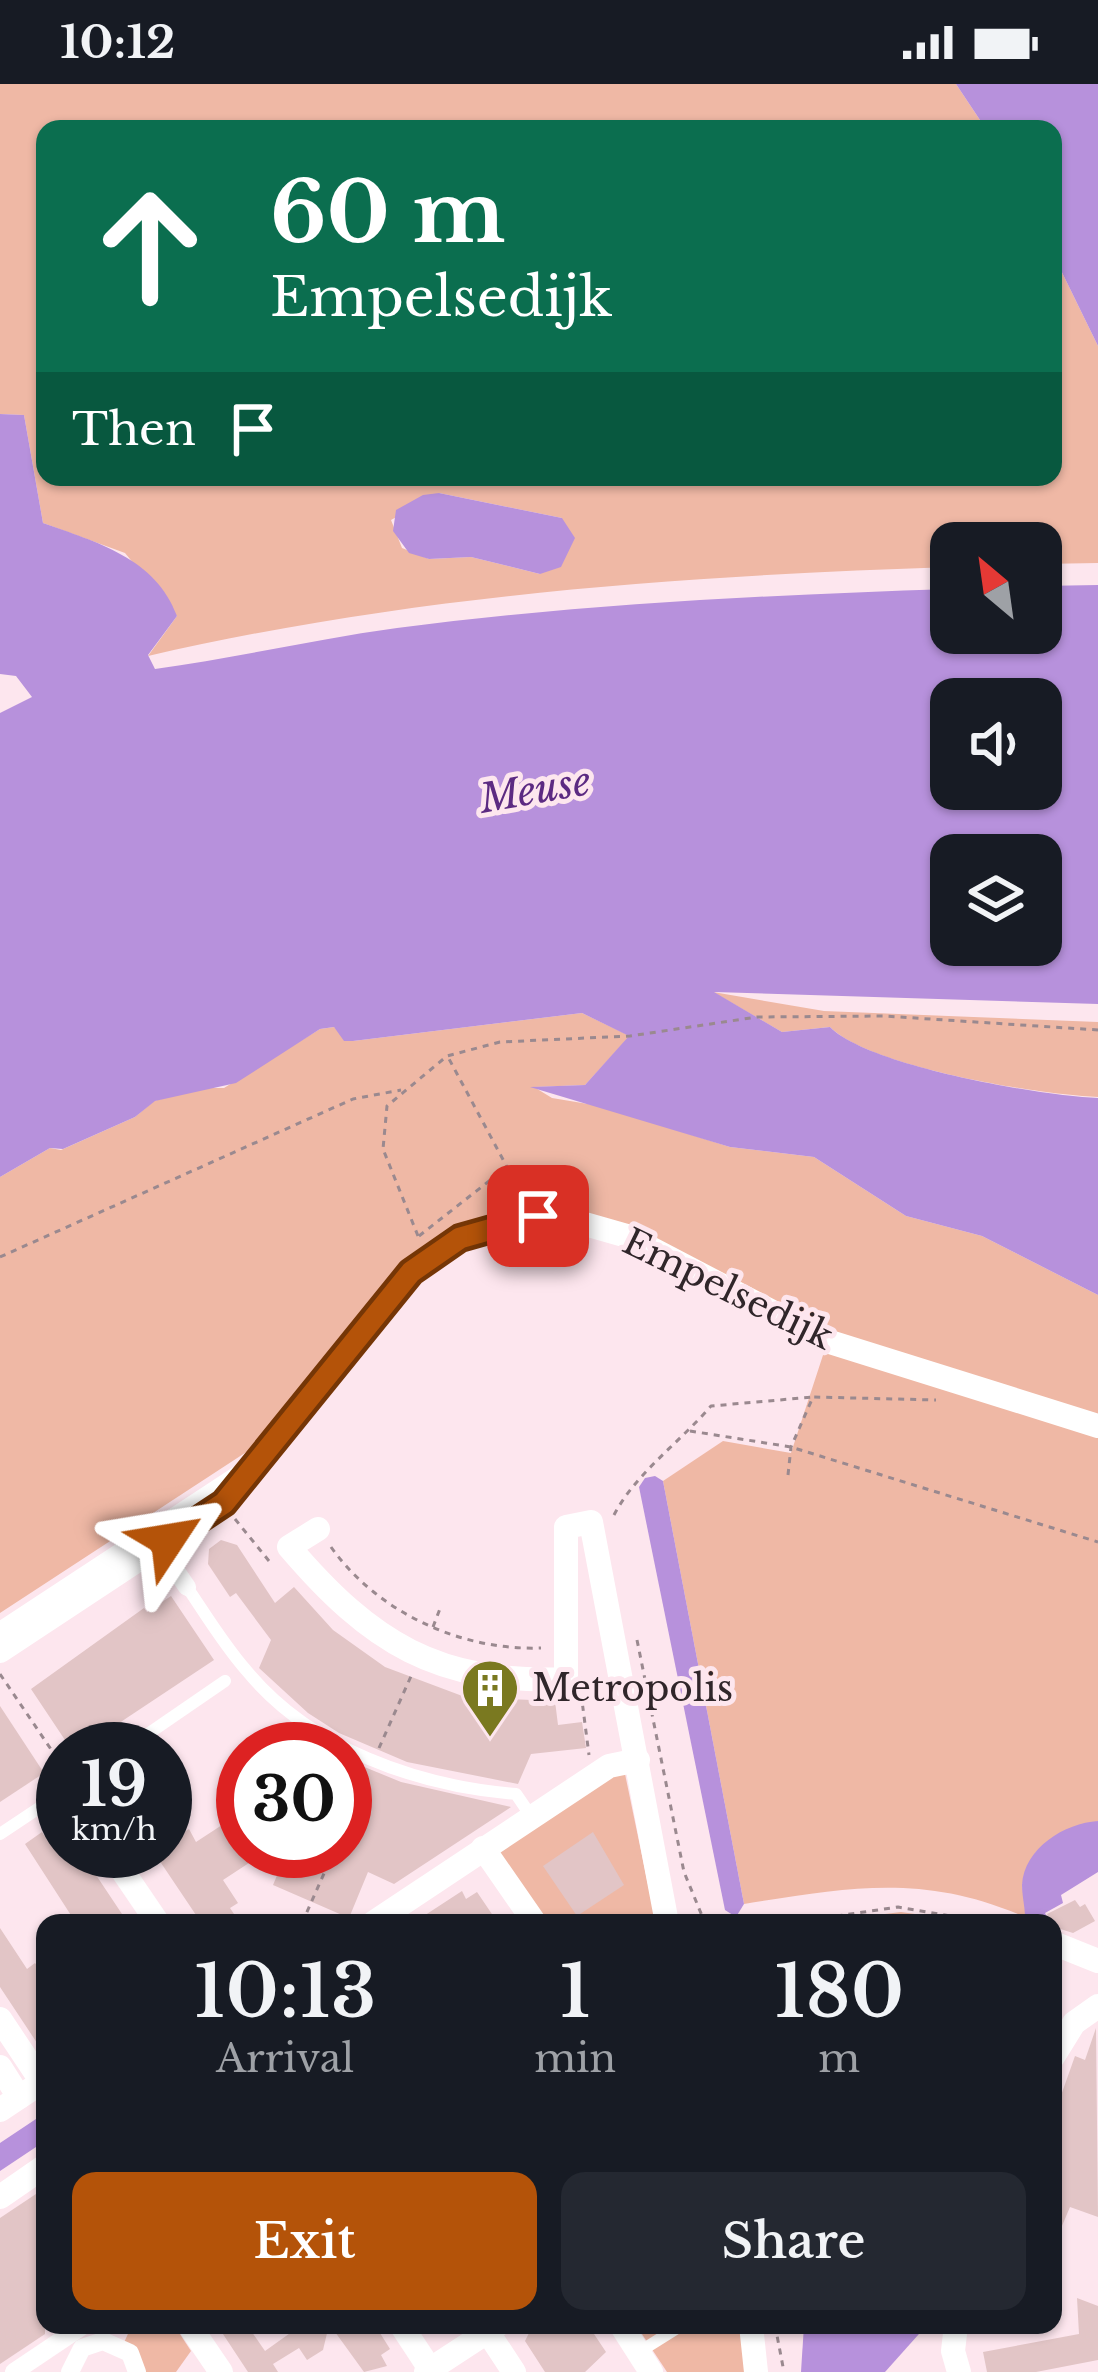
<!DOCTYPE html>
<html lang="en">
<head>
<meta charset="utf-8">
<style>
	:root { --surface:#171b24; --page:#242831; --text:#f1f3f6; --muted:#9ea1a6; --accent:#b45309 }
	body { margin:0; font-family:"Libre Baskerville",serif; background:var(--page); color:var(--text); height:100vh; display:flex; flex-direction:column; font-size:45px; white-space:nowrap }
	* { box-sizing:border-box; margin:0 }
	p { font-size:39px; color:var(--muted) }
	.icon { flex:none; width:66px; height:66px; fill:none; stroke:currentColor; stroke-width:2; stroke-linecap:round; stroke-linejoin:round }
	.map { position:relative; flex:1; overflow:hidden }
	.side { position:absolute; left:36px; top:1830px; width:1026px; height:420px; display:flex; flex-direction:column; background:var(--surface); border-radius:24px; box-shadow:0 3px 9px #0004 }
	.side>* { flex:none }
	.top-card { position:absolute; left:36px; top:36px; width:1026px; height:366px; border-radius:24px; box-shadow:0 3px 9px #0004; background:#0b6e4f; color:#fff; overflow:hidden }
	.needle { width:78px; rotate:331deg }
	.buttons { position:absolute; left:930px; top:438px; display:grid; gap:24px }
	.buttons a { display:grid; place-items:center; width:132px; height:132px; border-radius:24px; background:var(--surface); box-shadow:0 3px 9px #0004; font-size:60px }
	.speed { position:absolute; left:36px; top:1638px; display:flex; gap:24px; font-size:60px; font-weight:700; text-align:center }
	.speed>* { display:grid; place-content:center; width:156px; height:156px; border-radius:50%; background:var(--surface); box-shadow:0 3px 9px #0004; line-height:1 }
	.speed small { font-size:30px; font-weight:400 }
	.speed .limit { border:18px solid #d22; background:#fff; color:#111 }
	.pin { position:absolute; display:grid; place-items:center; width:102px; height:102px; color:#fff; margin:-51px; border-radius:24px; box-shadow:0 6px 18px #0006 }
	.me { position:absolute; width:132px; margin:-66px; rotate:57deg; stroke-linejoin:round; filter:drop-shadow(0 0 9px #0008) }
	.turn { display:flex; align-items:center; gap:42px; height:252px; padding:0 36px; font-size:54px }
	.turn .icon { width:156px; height:156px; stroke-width:2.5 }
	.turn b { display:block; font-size:84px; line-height:102px }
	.then { display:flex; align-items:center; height:114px; padding:0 36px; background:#0003; gap:24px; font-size:45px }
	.eta { display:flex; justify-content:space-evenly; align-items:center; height:204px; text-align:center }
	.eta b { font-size:72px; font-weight:600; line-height:84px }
	.cta { display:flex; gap:24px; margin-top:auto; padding:24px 36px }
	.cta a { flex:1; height:138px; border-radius:24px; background:var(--accent); color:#fff; font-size:48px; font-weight:600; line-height:138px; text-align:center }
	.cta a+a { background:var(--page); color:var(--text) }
	.status { display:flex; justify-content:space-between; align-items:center; height:84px; padding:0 60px; background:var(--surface); direction:ltr }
	.status svg { height:33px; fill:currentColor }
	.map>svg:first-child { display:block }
</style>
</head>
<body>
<div class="status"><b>10:12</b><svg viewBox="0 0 49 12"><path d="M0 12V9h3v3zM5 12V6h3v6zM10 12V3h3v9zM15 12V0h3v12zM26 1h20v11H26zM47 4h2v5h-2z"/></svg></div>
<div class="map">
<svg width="1098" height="2288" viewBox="0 0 1098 2288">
	<rect width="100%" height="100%" fill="#fde6ee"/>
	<g fill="#efb8a5" fill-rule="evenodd">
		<path d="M 0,0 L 956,0 L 986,45 L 45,45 L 45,393 L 1053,393 L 1053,170 L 1098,262 L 1098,479 L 1041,480 L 1041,459 L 951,459 L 951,483 C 682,492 411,511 148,572 L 177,532 L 125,469 L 43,439 L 24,331 L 0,330 ZM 439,409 L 562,434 L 540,490 L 471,473 L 429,475 L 402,464 L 391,436 Z"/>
		<path d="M 713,908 L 824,927 L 1098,938 L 1098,1013 C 1040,1011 869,983 830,943 L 782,948 Z"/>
		<polygon points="582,929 630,952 585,1001 534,1003 552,1014 600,1022 730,1063 814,1073 906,1132 982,1152 1098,1211 1098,1334 853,1259 617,1139 460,1145 251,1365 0,1529 0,1093 50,1064 61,1066 135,1033 154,1017 200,1004 224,1004 320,945 334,943 353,957"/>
		<path d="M 825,1265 L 1098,1349 L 1098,1737 L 1036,1768 L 1022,1801 L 1027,1834 C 926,1789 850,1803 744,1820 L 663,1397 L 723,1357 L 791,1369 Z"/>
		<polygon points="614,1687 625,1690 656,1839 543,1839 498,1771 501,1761"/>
		<polygon points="901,1828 978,1839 813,1839"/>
		<polygon points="132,2241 174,2241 191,2267 176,2288 137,2288 122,2263"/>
		<polygon points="636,2241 741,2241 751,2288 667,2288"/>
	</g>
	<g fill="#b791dc" fill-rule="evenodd">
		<polygon points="956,0 1098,0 1098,262 1053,170 1053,45 986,45"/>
		<path d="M 0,330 L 24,331 L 43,439 C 96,458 156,474 177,532 L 148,571 L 155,585 C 236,574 316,555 397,544 C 581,520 766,511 951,505 L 951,549 L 1041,549 L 1041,502 L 1098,501 L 1098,920 L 714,908 L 782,948 L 830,943 C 868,982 1042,1012 1098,1014 L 1098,1211 L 982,1152 L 906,1132 L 814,1073 L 730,1063 L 530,1003 L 585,1001 L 629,952 L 582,929 L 353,957 L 344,957 L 334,943 L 320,945 L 236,999 L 155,1017 L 135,1033 L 63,1065 L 50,1064 L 0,1093 L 0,629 L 32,613 L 16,592 L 0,590 ZM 1041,615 L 1041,705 L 951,705 L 951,615 ZM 1041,771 L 1041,861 L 951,861 L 951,771 Z"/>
		<polygon points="439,409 562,434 575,454 561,483 540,490 471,473 429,475 409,469 393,447 396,426 423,411"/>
		<polygon points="655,1392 663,1397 744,1820 736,1833 725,1826 639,1403 645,1394"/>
		<path d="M 1098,1737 L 1098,1788 L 1061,1811 L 1063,1819 L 1045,1829 L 1050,1839 L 1025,1839 C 1026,1827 1022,1813 1022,1801 C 1024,1764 1065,1739 1098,1737 Z"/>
		<polygon points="45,2029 45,2057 0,2087 0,2059"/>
		<polygon points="804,2241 927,2241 885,2288 801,2288"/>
	</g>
	<g fill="#e2c5c6">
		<polygon points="221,1456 237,1461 275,1519 294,1503 333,1546 385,1583 465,1613 555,1617 558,1641 582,1638 586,1664 531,1670 518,1700 407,1678 339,1649 308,1629 259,1584 271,1556 236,1509 230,1513 208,1480 209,1465"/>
		<polygon points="171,1512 214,1576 80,1665 71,1665 31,1605 144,1524 147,1528"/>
		<polygon points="0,1622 44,1689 0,1718"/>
		<polygon points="165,1664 186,1697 165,1711"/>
		<polygon points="345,1675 401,1698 511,1723 394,1800 368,1788 349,1834 273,1801 278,1789 252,1777 223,1796 238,1819 230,1824 240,1839 198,1834 153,1767 165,1767 165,1726 181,1750 189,1745 196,1758 222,1741 238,1767 345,1767 366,1719 345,1710"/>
		<polygon points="63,1746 63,1767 80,1767 128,1839 76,1839 25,1760 42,1748 47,1756"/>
		<polygon points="593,1748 624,1801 577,1832 543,1782"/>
		<polygon points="462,1807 466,1815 477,1808 498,1839 413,1839"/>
		<polygon points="1075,1816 1080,1823 1085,1820 1095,1837 1073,1849 1054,1843 1047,1830"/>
		<polygon points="0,1844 27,1885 35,1879 45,1894 45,1971 0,1903"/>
		<polygon points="1096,1944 1098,2133 1070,2123 1053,2163 1053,2034 1075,1972 1085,1976"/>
		<polygon points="45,2104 45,2250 0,2280 0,2134"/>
		<polygon points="1077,2214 1098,2222 1098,2276 1036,2288 987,2288 983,2268 1079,2250"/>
		<polygon points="217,2241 247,2241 265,2267 293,2247 289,2241 329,2241 323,2266 307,2276 299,2264 273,2280 278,2288 248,2288"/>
		<polygon points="330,2241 375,2241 390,2265 381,2271 387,2282 364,2288"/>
		<polygon points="526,2241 588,2241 606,2268 585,2288 545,2288 525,2257 530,2247"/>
	</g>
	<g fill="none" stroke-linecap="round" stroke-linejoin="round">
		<g stroke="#9a898f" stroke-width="3" stroke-dasharray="6 6" stroke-linecap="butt">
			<polyline points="418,1152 383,1065 387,1022 447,972 500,958 630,952 757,933 884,932 1098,946"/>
			<polyline points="419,1152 507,1083 448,973"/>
			<polyline points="0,1173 353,1015 401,1006"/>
			<polyline points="690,1347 791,1363 1098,1458"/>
			<polyline points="788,1391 791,1363 813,1313 936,1316"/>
			<path d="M 614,1431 C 635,1390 680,1358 711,1322 L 813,1313"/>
			<polyline points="235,1435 269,1477"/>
			<path d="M 331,1463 C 377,1528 461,1567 541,1564"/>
			<polyline points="433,1543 441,1522"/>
			<polyline points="637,1556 684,1788 705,1839"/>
			<polyline points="0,1590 63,1683"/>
			<polyline points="581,1609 589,1671"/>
			<polyline points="583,1609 603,1604"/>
			<polyline points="379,1664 412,1590"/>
			<polyline points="345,1741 368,1689"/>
			<polyline points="302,1839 334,1767"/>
			<polyline points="789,1839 898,1823 991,1839"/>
			<polyline points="775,2241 784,2288"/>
		</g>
		<g stroke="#fff" stroke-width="12">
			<path d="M 187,1503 C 206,1531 224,1561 246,1586 C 311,1665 417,1702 516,1710 L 531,1732"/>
			<polyline points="126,1665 225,1597"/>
			<polyline points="0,1750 63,1708"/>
			<polyline points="604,1839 608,1837"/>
			<polyline points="639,2268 682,2241"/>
		</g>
		<g stroke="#fff" stroke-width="18">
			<polyline points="152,1452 187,1503"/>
			<polyline points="0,1547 242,1388"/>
			<polyline points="14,2288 84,2241"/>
			<polyline points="70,2288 82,2264 103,2257 130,2269 137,2288"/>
		</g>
		<g stroke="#fff" stroke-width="24">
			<path d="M 318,1445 L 289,1463 C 371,1559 437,1600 566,1595 L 566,1443 L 591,1438 L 667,1839"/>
			<polyline points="0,1567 224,1419 411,1188 461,1154 519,1134 557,1132 627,1152 830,1258 1098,1342"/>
			<polyline points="483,1764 535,1839"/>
			<polyline points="109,1767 158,1839"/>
			<polyline points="373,1839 609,1682 638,1676"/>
			<polyline points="1053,1859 1098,1877"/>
			<polyline points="0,1935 42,1998"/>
			<polyline points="1053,1973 1074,1939 1098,1922"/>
			<polyline points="0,1983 19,2013"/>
			<polyline points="0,2026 45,1996"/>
			<polyline points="0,2113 45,2082"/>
			<polyline points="189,2241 221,2288"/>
			<polyline points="401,2241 430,2285"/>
			<polyline points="483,2241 514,2288"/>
			<polyline points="621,2241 651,2288"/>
			<polyline points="751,2241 756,2288"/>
			<polyline points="956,2241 953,2267 959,2288"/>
			<polyline points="426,2288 498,2241"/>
		</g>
	</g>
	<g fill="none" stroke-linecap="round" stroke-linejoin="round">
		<g stroke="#753606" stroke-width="30">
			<polyline id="route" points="168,1456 224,1419 411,1188 460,1154 538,1132"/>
		</g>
		<use href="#route" stroke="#b45309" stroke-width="21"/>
	</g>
	<defs>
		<g id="building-pin" transform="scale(3)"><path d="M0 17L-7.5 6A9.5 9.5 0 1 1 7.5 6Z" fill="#7a7920" stroke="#fde6ee"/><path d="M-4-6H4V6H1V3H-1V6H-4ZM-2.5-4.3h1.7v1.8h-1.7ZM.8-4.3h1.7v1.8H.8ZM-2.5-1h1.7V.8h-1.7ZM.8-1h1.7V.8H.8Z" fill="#fff"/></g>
	</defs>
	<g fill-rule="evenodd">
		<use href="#building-pin" x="490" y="1604"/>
	</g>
	<g text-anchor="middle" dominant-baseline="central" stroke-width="10" stroke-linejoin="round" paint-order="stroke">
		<g font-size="36" fill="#30262a" stroke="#fde6ee">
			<text transform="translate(728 1205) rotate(26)">Empelsedijk</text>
		</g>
		<g font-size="36" fill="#30262a" stroke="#fde6ee" text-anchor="start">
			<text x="532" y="1604">Metropolis</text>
		</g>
		<g font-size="39" font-style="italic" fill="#5c2a82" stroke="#fde6ee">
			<text transform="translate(535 706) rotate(-10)">Meuse</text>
		</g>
	</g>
</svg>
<div class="buttons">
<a><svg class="needle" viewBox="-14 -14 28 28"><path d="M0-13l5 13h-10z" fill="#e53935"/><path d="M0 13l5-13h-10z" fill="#9ea1a6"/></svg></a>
<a><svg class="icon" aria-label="sound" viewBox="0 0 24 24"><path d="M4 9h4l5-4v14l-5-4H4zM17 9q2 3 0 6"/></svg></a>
<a><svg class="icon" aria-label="layers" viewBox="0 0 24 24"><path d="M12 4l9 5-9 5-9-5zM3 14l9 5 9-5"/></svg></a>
</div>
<div class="speed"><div>19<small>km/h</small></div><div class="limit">30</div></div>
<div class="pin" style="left:538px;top:1132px;background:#d93025"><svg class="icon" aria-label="arrive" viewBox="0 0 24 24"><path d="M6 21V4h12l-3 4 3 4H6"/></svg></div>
<svg class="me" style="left:168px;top:1456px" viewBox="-20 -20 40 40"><path d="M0-17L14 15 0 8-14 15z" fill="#b45309" stroke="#fff" stroke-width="4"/></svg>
<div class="top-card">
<div class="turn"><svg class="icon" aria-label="ahead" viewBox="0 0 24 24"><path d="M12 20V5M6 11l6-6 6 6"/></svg><div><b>60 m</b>Empelsedijk</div></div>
<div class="then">Then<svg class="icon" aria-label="arrive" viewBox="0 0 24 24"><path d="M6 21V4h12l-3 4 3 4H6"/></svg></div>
</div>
<section class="side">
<div class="eta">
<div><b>10:13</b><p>Arrival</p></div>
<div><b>1</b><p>min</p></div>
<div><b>180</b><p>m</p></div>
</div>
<div class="cta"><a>Exit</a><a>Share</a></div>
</section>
</div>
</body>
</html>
